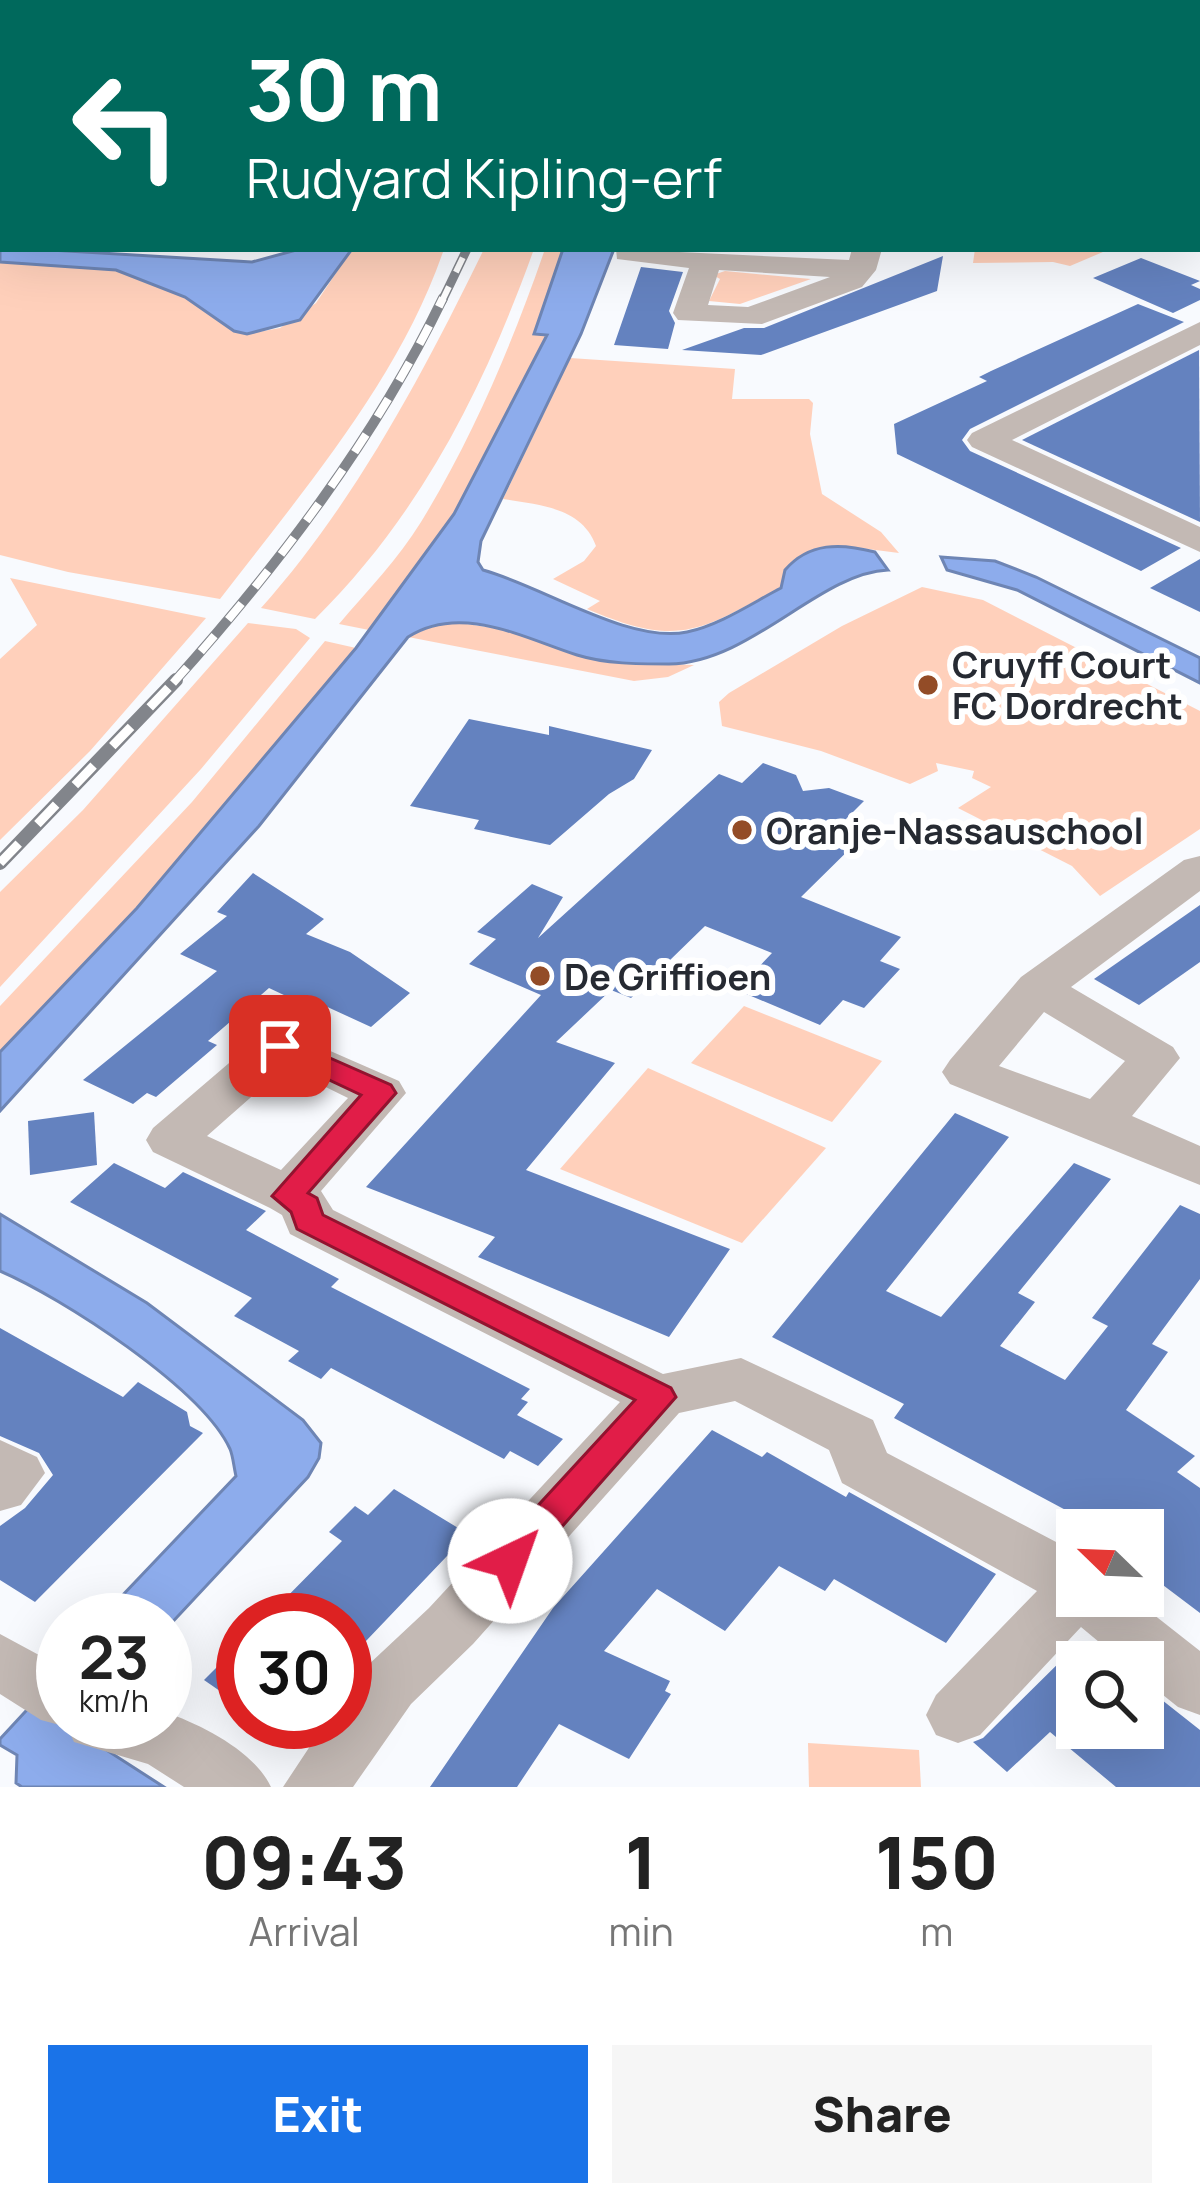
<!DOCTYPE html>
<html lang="en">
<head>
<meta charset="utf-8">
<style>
	:root { --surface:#fff; --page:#f6f6f6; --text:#222; --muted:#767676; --accent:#1a73e8 }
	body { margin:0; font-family:Manrope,sans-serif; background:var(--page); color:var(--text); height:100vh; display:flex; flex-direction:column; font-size:45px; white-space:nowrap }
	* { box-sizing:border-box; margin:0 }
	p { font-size:39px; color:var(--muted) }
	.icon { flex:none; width:66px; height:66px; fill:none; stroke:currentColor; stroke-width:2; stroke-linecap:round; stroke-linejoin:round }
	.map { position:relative; height:1787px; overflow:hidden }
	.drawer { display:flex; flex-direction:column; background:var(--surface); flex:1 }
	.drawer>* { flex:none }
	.guide { position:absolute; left:0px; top:0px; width:1200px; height:252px; box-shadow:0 12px 48px #0002; background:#00695c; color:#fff; overflow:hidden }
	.needle { width:78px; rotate:293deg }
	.fabs { position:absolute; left:1056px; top:1509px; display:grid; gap:24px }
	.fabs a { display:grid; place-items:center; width:108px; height:108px; border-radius:0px; background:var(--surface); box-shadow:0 12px 48px #0002; font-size:60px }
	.speed { position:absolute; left:36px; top:1593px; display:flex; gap:24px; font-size:60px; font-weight:700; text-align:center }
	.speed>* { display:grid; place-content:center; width:156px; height:156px; border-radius:50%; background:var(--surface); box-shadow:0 12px 48px #0002; line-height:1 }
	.speed small { font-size:30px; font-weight:400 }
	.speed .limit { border:18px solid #d22; background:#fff; color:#111 }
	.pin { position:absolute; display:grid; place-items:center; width:102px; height:102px; color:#fff; margin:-51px; border-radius:24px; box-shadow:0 6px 18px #0006 }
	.me { position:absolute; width:132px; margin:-66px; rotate:42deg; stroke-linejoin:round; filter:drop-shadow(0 0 9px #0008) }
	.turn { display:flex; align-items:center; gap:42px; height:252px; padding:0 48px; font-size:54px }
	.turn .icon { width:156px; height:156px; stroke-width:2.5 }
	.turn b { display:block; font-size:84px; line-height:102px }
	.eta { display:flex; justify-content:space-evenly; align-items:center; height:204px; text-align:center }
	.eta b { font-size:72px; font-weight:800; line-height:84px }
	.primary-button { display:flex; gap:24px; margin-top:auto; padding:24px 48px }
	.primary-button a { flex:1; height:138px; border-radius:0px; background:var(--accent); color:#fff; font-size:48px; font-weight:800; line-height:138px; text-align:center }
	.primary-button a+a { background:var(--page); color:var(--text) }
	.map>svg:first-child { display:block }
</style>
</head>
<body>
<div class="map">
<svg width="1200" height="1787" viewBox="0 0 1200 1787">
	<rect width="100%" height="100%" fill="#f8fafe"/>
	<g fill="#ffd0bb">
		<path d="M 352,249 L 444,249 C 400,379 302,492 220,599 L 68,572 L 0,555 L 0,262 L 115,270 L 185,297 L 234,331 L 247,334 L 280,328 L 316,303 Z"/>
		<path d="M 484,249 L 534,249 C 484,388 421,514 315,619 L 261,608 C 354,504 423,374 484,249 Z"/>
		<path d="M 545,249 L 563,249 L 535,333 L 548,334 L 454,514 L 369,630 L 339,624 C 367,591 399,558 421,522 C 473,437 513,342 545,249 Z"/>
		<polygon points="975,249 1110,249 1070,266 1053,262 973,263"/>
		<polygon points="725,271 811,279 740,304 709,301 720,279 713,275"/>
		<path d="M 570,358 L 735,369 L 732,399 L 809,399 L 813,403 L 810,434 L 822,494 L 881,532 L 899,553 L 860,548 L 785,570 L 781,587 C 699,632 678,648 587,609 L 600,601 L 553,579 L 584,561 L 596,546 C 582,507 539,505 503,499 Z"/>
		<polygon points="10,578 206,618 90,751 0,840 0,659 37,625"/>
		<polygon points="922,587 983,600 1200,711 1200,829 1100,896 1072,866 958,808 991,787 972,778 974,771 936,763 938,771 910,784 821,751 722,726 719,702 729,693 842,626"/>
		<polygon points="248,623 296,629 310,638 201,769 0,987 0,892 83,810"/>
		<polygon points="460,623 506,630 605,662 694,665 668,677 634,681 408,637 438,624"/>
		<polygon points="325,641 356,648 137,908 0,1052 0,1006 192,802"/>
		<polygon points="744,1006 882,1061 832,1122 691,1063"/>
		<polygon points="648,1068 826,1148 742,1243 560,1169"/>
		<polygon points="808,1743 919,1750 921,1787 809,1787"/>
	</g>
	<g fill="#8dacec" stroke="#6e85b4" stroke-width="3">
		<polygon points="0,247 252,262 300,249 352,249 300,320 247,334 234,331 185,297 116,270 0,262"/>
		<path d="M 563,249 L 614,249 L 581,334 L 481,541 L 478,562 L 483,570 C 542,586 629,644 687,632 C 720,625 752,603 781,588 L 785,570 C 809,542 841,543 875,552 L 888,570 C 819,573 751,663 669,664 C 638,664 606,664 577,655 C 524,638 461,603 408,637 L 259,826 L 0,1111 L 0,1052 L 137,908 L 356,648 L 454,514 L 547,335 L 534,334 Z"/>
		<polygon points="941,557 995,561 1036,577 1200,658 1200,683 1017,590 947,570"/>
		<path d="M 0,1214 L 147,1303 L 303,1420 L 321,1443 L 319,1458 L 308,1477 L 165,1630 L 165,1620 L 99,1620 L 236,1476 C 234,1468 233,1456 230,1449 C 202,1388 61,1297 0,1271 Z"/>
		<polygon points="63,1657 63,1722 164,1787 22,1787 16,1783 17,1755 0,1745 0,1739 62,1672 54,1666"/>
	</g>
	<g fill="#6482bf">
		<polygon points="943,256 937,291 761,355 682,350 744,328 764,328"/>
		<polygon points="1141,258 1200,281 1191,285 1200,289 1200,300 1173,313 1093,278"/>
		<polygon points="641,267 683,272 669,311 675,323 668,349 614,345"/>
		<polygon points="1138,304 1184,322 970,429 962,440 970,451 1181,548 1141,571 897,454 894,424 987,381 979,377 991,371"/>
		<polygon points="1199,350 1200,522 1022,440"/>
		<polygon points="1200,559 1200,612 1150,588"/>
		<polygon points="469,719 549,735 549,726 652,750 634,779 609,794 550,845 474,829 479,820 410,806"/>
		<polygon points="763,763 796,775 803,791 829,788 864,801 843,822 868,831 801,897 901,937 880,961 900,969 864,1008 843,1000 820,1025 737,990 772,953 705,926 631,998 611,990 556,1042 615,1063 526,1170 730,1249 669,1337 478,1257 495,1237 366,1187 541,995 469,964 496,939 477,932 532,884 563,897 538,938 719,774 742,783"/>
		<polygon points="253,873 324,919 306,934 350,952 410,993 371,1027 310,999 303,1004 269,988 208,1041 217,1045 156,1097 147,1093 133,1104 83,1080 217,971 180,954 227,916 217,912"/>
		<polygon points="1200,905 1200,962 1139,1005 1094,979"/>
		<polygon points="94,1112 97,1165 30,1175 28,1121"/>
		<polygon points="955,1113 1009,1137 886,1291 941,1317 1074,1163 1111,1179 1018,1293 1035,1302 1000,1346 1065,1380 1108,1326 1092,1318 1180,1205 1200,1214 1200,1279 1152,1344 1168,1352 1126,1410 1195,1456 1177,1472 1200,1488 1200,1613 1143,1570 1143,1530 1103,1530 894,1418 904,1404 772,1337"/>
		<polygon points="114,1163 165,1188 183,1172 266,1211 246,1230 339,1279 331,1287 530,1389 521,1399 528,1402 517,1415 563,1439 538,1466 510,1451 504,1459 331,1368 321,1379 288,1361 299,1351 234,1316 252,1298 70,1202"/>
		<polygon points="0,1328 123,1397 138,1382 187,1412 190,1426 203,1433 35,1602 0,1580 0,1526 25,1508 53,1475 39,1453 0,1436"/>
		<polygon points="712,1430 762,1457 767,1452 846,1497 849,1492 996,1574 946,1643 834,1579 825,1591 779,1566 725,1631 657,1589 604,1651 670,1681 665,1691 671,1694 629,1759 559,1724 517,1787 430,1787 553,1608"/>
		<polygon points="394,1489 468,1534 345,1663 345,1620 264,1620 342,1541 329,1532 355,1506 368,1515"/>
		<polygon points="243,1641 243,1707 204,1680"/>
		<polygon points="1077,1645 1077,1728 1143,1728 1143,1685 1200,1730 1200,1787 1116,1787 1050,1732 1007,1772 973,1742 983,1738"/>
	</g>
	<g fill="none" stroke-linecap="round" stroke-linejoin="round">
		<g fill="#c3b9b4" fill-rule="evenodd">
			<rect x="885" y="0" width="24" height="3"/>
			<polygon points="1118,0 1149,0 1151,3 1120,3"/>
			<polygon points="1197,17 1200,18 1200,34 1197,33"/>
			<rect x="0" y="101" width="3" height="16"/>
			<polygon points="1200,112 1200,129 1197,129 1197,113"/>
			<polygon points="0,149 3,149 0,170"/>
			<rect x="0" y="189" width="3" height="18"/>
			<path d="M 616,249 L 849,260 L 852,249 L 882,249 L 876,270 L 862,287 L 762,324 L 678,320 L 673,313 L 689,268 L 617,259 ZM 719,270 L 830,277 L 748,307 L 708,305 Z"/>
			<polygon points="1200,322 1200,345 1012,440 1200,527 1200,552 972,447 967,440 972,433"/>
			<path d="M 1200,856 L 1200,891 L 1071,987 L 1173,1047 L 1180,1058 L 1132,1116 L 1200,1146 L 1200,1185 L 950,1084 L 942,1072 L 950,1060 L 1021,977 L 1184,860 ZM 1044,1012 L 1125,1061 L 1090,1099 L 999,1066 Z"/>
			<path d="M 280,1029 L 399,1081 L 406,1093 L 321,1191 L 333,1210 L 663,1374 L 741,1358 L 873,1420 L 887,1453 L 1077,1553 L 1077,1596 L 1130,1596 L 1200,1651 L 1200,1715 L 1178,1707 L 1143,1679 L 1143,1662 L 1123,1662 L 1081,1627 L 980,1735 L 958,1743 L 936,1735 L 926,1715 L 936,1695 L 1037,1591 L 842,1483 L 829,1450 L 735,1401 L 679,1413 L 473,1644 L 411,1704 L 353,1787 L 283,1787 L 326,1722 L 345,1722 L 345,1695 L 367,1666 L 429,1608 L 620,1402 L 290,1234 L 282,1215 L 270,1208 L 153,1152 L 146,1140 L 153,1128 L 263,1034 ZM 285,1067 L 348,1098 L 281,1170 L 207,1136 Z"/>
			<polygon points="0,1440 37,1457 45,1473 21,1505 0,1511"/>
			<path d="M 0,1634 L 63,1668 L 63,1722 L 165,1722 L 165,1712 C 202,1725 254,1751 271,1787 L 184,1787 L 148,1764 L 74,1742 L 67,1727 L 41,1720 L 0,1694 Z"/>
		</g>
		<g stroke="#82858b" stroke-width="9">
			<polyline id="rail-far2" points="442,301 467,249"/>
		</g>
		<g stroke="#82858b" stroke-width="10">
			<path id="rail-far1" d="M 173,683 C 278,566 375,439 443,298"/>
		</g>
		<g stroke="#82858b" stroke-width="14">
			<polyline id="rail" points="0,863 176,680"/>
		</g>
		<use href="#rail-far2" stroke="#fff" stroke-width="6" stroke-dasharray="16" stroke-linecap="butt"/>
		<use href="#rail-far1" stroke="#fff" stroke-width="8" stroke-dasharray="21" stroke-linecap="butt"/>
		<use href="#rail" stroke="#fff" stroke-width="9" stroke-dasharray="27" stroke-linecap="butt"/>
	</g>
	<polygon fill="#e11d48" stroke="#92132f" stroke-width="3" points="280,1036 391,1085 396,1093 308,1193 317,1198 323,1215 671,1388 676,1397 523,1571 510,1576 497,1571 492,1561 497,1550 635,1400 297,1229 291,1212 272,1196 361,1095 270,1052 266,1046"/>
	<g fill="#934c27" stroke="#fff" stroke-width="4.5">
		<circle cx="928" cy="685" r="12"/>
		<circle cx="742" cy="830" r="12"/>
		<circle cx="540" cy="976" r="12"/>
	</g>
	<g text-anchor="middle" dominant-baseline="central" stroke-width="12" stroke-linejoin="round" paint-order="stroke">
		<g font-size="36" font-weight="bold" fill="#262a32" stroke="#fff" text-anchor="start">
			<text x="952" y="664">Cruyff Court<tspan x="952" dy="41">FC Dordrecht</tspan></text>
			<text x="766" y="830">Oranje-Nassauschool</text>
			<text x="564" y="976">De Griffioen</text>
		</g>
	</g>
</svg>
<div class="fabs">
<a><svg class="needle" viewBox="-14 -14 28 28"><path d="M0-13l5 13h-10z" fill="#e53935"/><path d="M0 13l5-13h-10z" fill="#767676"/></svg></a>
<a><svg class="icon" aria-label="search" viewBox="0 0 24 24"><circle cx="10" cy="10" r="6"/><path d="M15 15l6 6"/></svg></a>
</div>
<div class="speed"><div>23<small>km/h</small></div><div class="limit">30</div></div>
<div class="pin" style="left:280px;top:1046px;background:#d93025"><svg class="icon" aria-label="arrive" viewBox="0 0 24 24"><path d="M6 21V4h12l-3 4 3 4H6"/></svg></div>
<svg class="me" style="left:510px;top:1561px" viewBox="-20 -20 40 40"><circle r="19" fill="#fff"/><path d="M0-13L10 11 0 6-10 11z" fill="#e11d48"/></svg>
<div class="guide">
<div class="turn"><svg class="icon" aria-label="left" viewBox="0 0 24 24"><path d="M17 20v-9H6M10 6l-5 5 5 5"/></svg><div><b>30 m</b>Rudyard Kipling-erf</div></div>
</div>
</div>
<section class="drawer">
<div class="eta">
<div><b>09:43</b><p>Arrival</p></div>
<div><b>1</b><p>min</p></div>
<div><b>150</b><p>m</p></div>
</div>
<div class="primary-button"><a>Exit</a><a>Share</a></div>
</section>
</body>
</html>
